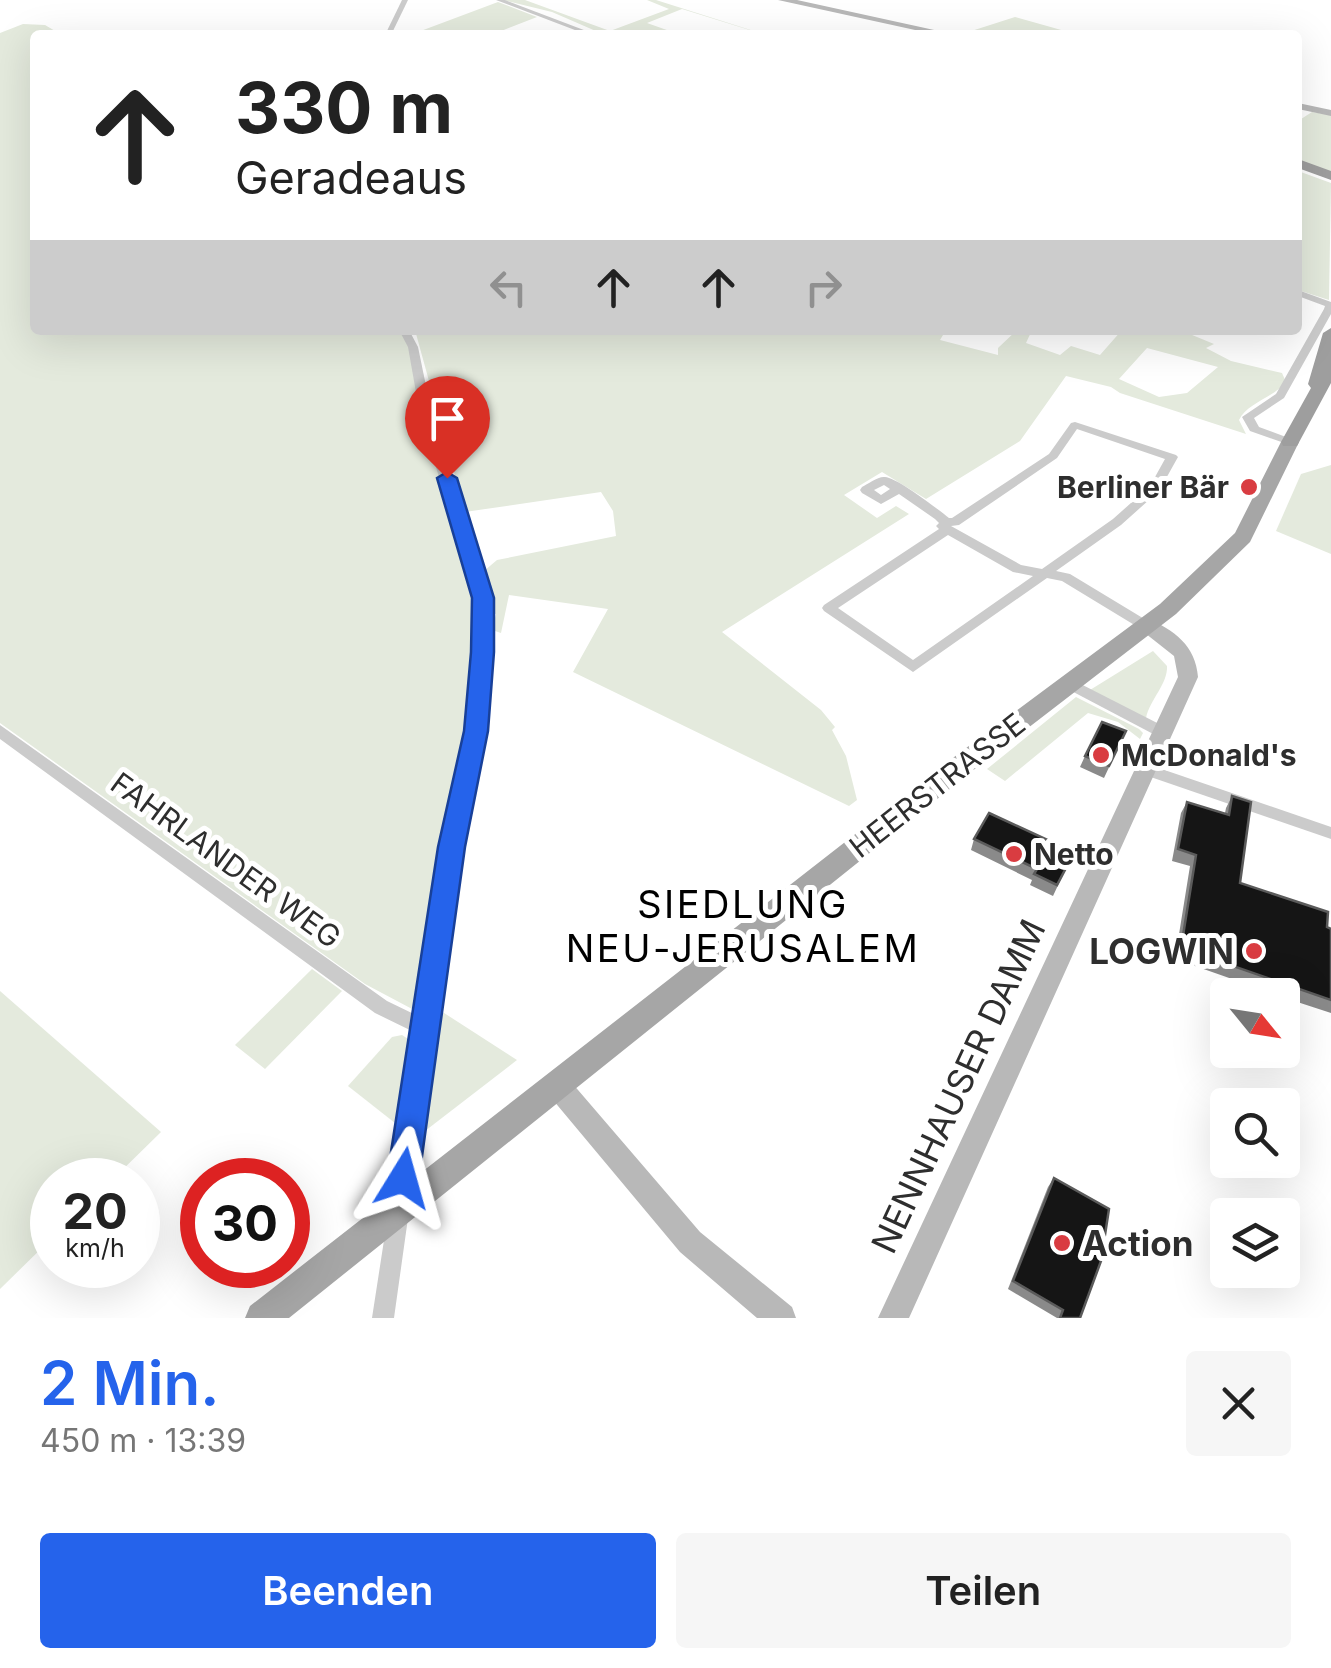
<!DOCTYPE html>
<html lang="de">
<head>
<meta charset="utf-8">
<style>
	:root { --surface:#fff; --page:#f6f6f6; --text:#222; --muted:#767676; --accent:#2563eb }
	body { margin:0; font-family:Inter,sans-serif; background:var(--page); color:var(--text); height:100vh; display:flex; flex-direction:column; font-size:38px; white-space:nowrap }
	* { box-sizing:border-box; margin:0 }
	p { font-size:32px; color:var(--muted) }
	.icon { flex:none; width:55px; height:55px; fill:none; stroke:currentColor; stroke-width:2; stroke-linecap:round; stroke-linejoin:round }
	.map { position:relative; height:1318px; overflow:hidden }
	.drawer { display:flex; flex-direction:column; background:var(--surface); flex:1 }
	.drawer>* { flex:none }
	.guide { position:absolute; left:30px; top:30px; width:1272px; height:305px; border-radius:10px; box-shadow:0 10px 40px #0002; background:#fff; color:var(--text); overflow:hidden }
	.needle { width:65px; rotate:120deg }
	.tools { position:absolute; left:1210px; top:978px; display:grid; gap:20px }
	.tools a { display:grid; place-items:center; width:90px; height:90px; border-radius:10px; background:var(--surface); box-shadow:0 10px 40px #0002; font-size:50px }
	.speed { position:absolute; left:30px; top:1158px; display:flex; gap:20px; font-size:50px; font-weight:700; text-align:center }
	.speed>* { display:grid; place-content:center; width:130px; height:130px; border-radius:50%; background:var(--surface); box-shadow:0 10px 40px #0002; line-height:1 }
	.speed small { font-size:25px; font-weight:400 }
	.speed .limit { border:15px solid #d22; background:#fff; color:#111 }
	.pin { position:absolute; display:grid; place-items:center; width:85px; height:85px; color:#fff; margin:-102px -42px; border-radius:50% 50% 50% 0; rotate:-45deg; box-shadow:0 0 10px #0007 }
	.pin .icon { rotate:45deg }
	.me { position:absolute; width:110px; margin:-55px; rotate:8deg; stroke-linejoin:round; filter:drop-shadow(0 0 8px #0008) }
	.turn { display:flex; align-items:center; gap:35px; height:210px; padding:0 40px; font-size:45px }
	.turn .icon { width:130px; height:130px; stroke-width:2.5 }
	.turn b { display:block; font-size:70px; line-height:85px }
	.lanes { display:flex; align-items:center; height:95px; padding:0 40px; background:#0003; justify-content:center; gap:50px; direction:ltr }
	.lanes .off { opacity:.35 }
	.round { display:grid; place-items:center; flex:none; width:105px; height:105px; border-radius:10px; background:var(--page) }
	.overview { display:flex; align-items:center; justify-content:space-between; height:170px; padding:0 40px }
	h1 { font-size:60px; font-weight:600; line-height:75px; color:var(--accent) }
	.primary-button { display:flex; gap:20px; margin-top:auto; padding:20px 40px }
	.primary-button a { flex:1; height:115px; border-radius:10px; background:var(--accent); color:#fff; font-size:40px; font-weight:600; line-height:115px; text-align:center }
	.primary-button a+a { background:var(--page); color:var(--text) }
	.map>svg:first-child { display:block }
</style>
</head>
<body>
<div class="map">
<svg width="1331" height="1318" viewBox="0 0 1331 1318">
	<rect width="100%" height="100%" fill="#fff"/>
	<g fill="#e4eadd" fill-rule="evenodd">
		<polygon points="503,0 525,0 610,31 669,9 647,0 656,0 766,35 682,9 647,23 681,35 605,35 552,12"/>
		<polygon points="498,2 537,17 491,35 410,35"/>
		<polygon points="1015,17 1079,35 962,34"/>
		<polygon points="23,24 45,25 62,35 35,35 35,330 401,330 410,348 480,603 472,678 473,731 425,977 414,1010 365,984 0,723 0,33"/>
		<polygon points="1312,112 1331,115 1331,172 1298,160 1298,121"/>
		<polygon points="1298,171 1331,183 1329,300 1298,290"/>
		<path d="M 415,330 L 946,330 L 940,340 L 998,355 L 998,348 L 1017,330 L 1032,330 L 1026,343 L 1060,355 L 1071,346 L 1100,355 L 1122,330 L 1180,330 L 1214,344 L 1206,348 L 1231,361 L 1282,373 L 1286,382 C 1273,398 1247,403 1239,420 L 1246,434 L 1120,393 L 1111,387 L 1066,376 L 1020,441 L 926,499 L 882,472 L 844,495 L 877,518 L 896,506 L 909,514 L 722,632 L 821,710 L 835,727 L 832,730 L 846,756 L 857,800 L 849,806 L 573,672 L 608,609 L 509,595 L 501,633 L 492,630 L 496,614 L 489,613 L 484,571 L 497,560 L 616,536 L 613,511 L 601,492 L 465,512 ZM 1147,348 L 1218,367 L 1187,393 L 1159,397 L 1119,379 Z"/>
		<polygon points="1331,465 1331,554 1276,531 1301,474"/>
		<path d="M 1153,651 L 1167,666 C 1168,684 1150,699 1146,718 L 1090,690 Z"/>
		<polygon points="1076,697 1139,729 1143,733 1140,739 1118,722 1088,713 1005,781 987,769"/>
		<polygon points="312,969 342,991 265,1069 235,1045"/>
		<polygon points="0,991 161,1132 112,1180 52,1180 52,1238 0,1289"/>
		<polygon points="441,1011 517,1060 425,1131"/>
		<polygon points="402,1035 408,1039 395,1123 348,1086 392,1037"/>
	</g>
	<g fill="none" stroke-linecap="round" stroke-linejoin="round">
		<g fill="#cbcbcb" fill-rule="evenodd">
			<polygon points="402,0 408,0 391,35 385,35"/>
			<polygon points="496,0 505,0 597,35 588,35"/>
			<polygon points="1298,290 1331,302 1331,314 1284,398 1254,418 1259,427 1294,440 1296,442 1290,445 1250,431 1242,417 1276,394 1324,309 1325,306 1298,296"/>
			<polygon points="399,330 409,330 418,347 432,415 490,598 490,652 483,731 460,847 394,1318 372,1318 416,1033 375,1013 0,739 0,725 387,1001 418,1016 444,847 469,731 476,652 476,598 420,415 408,347"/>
			<path d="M 1075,422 L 1176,455 L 1178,457 L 1159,491 L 1121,525 L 1056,571 L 1070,574 L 1151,623 L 1153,626 L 1151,629 L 1141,629 L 1062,581 L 1047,578 L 913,672 L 824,611 L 822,608 L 824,605 L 939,529 L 936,526 L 939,523 L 935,519 L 899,494 L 881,504 L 862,493 L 860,490 L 862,487 C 868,484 878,476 885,477 C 896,477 939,510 949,518 L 952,518 L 1049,454 L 1071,423 ZM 1077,429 L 1165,459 L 1150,486 L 1113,519 L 1042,569 L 1021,565 L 951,526 L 959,525 L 1057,458 ZM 884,485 L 890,489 L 881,495 L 874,490 ZM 948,535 L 1013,572 L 1033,576 L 913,660 L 838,608 Z"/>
			<polygon points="1067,677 1167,728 1169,732 1167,736 1157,736 1062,686 1060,682"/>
			<polygon points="1144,763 1331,827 1331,839 1139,773 1137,769 1139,765"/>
		</g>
		<g fill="#b8b8b8" fill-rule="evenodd">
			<polygon points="778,0 797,0 957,35 938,35"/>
			<polygon points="1298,103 1331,110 1331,116 1298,109"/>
			<path d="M 1146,619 C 1174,628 1196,647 1198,677 L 909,1318 L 878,1318 L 1178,677 L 1174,656 L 1136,626 Z"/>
			<polygon points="557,1072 566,1076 700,1232 792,1307 796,1318 757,1318 680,1252 548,1094 544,1085 548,1076"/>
		</g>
		<polygon fill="#a6a6a6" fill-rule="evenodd" points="1290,436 1299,442 1250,542 1176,614 976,768 289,1318 245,1318 250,1306 958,754 1160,604 1235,533 1281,442"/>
		<g fill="#9e9e9e" fill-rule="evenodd">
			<polygon points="1298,159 1331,171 1331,180 1298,168"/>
			<polygon points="1331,328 1331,383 1297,446 1283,446 1281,442 1311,388 1308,384 1323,333"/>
		</g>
	</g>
	<g fill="#8a8a8a">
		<polygon points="1126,731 1104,778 1080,767 1085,756"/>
		<polygon points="1232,796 1240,883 1331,929 1331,1013 1282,997 1282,995 1278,995 1175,959 1190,866 1172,861 1181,813 1187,802 1225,813 1226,808"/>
		<polygon points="974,839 1057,861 1067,866 1053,896 1030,885 1032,880 971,850"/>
		<polygon points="1054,1178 1080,1318 1057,1318 1008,1289 1048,1187"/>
	</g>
	<g fill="#151515" stroke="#5b5b5b" stroke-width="2.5">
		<polygon points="1102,722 1126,731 1109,766 1085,756"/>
		<polygon points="1232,796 1251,802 1240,883 1328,912 1327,927 1331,929 1331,1000 1181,948 1196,855 1178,849 1187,802 1229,815"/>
		<polygon points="989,813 1063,847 1056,861 1067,866 1057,885 1034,874 1037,869 974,839"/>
		<polygon points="1054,1178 1109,1209 1101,1261 1080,1318 1060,1318 1063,1310 1013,1281"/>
	</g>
	<polygon fill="#2563eb" stroke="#184099" stroke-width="2.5" points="447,472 457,478 494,598 494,652 488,731 465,847 419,1178 414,1190 403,1195 391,1190 387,1178 438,847 464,731 471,652 472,598 437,478"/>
	<g fill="#d93c41" stroke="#fff" stroke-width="4">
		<circle cx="1249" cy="487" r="10"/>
		<circle cx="1101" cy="755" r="10"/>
		<circle cx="1014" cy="854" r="10"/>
		<circle cx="1254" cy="951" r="10"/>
		<circle cx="1062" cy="1243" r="10"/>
	</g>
	<g text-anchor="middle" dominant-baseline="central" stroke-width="10" stroke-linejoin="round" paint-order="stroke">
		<g font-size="30" font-weight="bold" fill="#2e2e2e" stroke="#fff" text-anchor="start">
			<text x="1229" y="487" text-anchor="end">Berliner Bär</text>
			<text x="1121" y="755">McDonald's</text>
			<text x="1034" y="854">Netto</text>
		</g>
		<g font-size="30" fill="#2e2e2e" stroke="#fff">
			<text transform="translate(937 785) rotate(-38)">HEERSTRASSE</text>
			<text transform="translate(226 860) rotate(36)">FAHRLANDER WEG</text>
		</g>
		<g font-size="35" font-weight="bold" fill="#2e2e2e" stroke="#fff" text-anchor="end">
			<text x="1234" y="951">LOGWIN</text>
			<text x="1082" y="1243" text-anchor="start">Action</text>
		</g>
		<g font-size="35" fill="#2e2e2e" stroke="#fff">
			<text transform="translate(958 1086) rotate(-65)">NENNHAUSER DAMM</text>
		</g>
		<g font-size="38" letter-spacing="2.5" fill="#000" stroke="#fff">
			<text x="743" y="904">SIEDLUNG<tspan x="743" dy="44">NEU-JERUSALEM</tspan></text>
		</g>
	</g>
</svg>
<div class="tools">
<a><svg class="needle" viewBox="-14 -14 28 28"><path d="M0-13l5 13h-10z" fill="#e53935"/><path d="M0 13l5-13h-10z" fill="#767676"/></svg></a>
<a><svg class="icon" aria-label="search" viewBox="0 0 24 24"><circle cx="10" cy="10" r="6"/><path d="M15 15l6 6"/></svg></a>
<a><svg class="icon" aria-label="layers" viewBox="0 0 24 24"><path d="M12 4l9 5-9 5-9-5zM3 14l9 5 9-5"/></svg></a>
</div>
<div class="speed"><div>20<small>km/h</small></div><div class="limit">30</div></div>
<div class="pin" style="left:447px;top:478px;background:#d93025"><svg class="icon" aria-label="arrive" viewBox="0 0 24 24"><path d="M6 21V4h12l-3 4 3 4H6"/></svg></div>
<svg class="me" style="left:403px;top:1178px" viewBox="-20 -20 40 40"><path d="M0-17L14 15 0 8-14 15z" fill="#2563eb" stroke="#fff" stroke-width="4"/></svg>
<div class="guide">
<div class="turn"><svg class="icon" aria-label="ahead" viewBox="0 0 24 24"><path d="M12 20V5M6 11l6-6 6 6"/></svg><div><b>330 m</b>Geradeaus</div></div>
<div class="lanes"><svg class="icon off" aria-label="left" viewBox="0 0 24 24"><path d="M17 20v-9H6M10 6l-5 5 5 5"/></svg><svg class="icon" aria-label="ahead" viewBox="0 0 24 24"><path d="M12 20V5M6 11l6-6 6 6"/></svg><svg class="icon" aria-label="ahead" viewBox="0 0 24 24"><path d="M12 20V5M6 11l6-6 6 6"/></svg><svg class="icon off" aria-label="right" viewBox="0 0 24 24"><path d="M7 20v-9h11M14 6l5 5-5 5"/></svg></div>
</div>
</div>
<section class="drawer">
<div class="overview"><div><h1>2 Min.</h1><p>450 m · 13:39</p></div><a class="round"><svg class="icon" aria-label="close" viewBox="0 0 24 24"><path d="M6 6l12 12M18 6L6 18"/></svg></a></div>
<div class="primary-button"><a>Beenden</a><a>Teilen</a></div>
</section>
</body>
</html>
